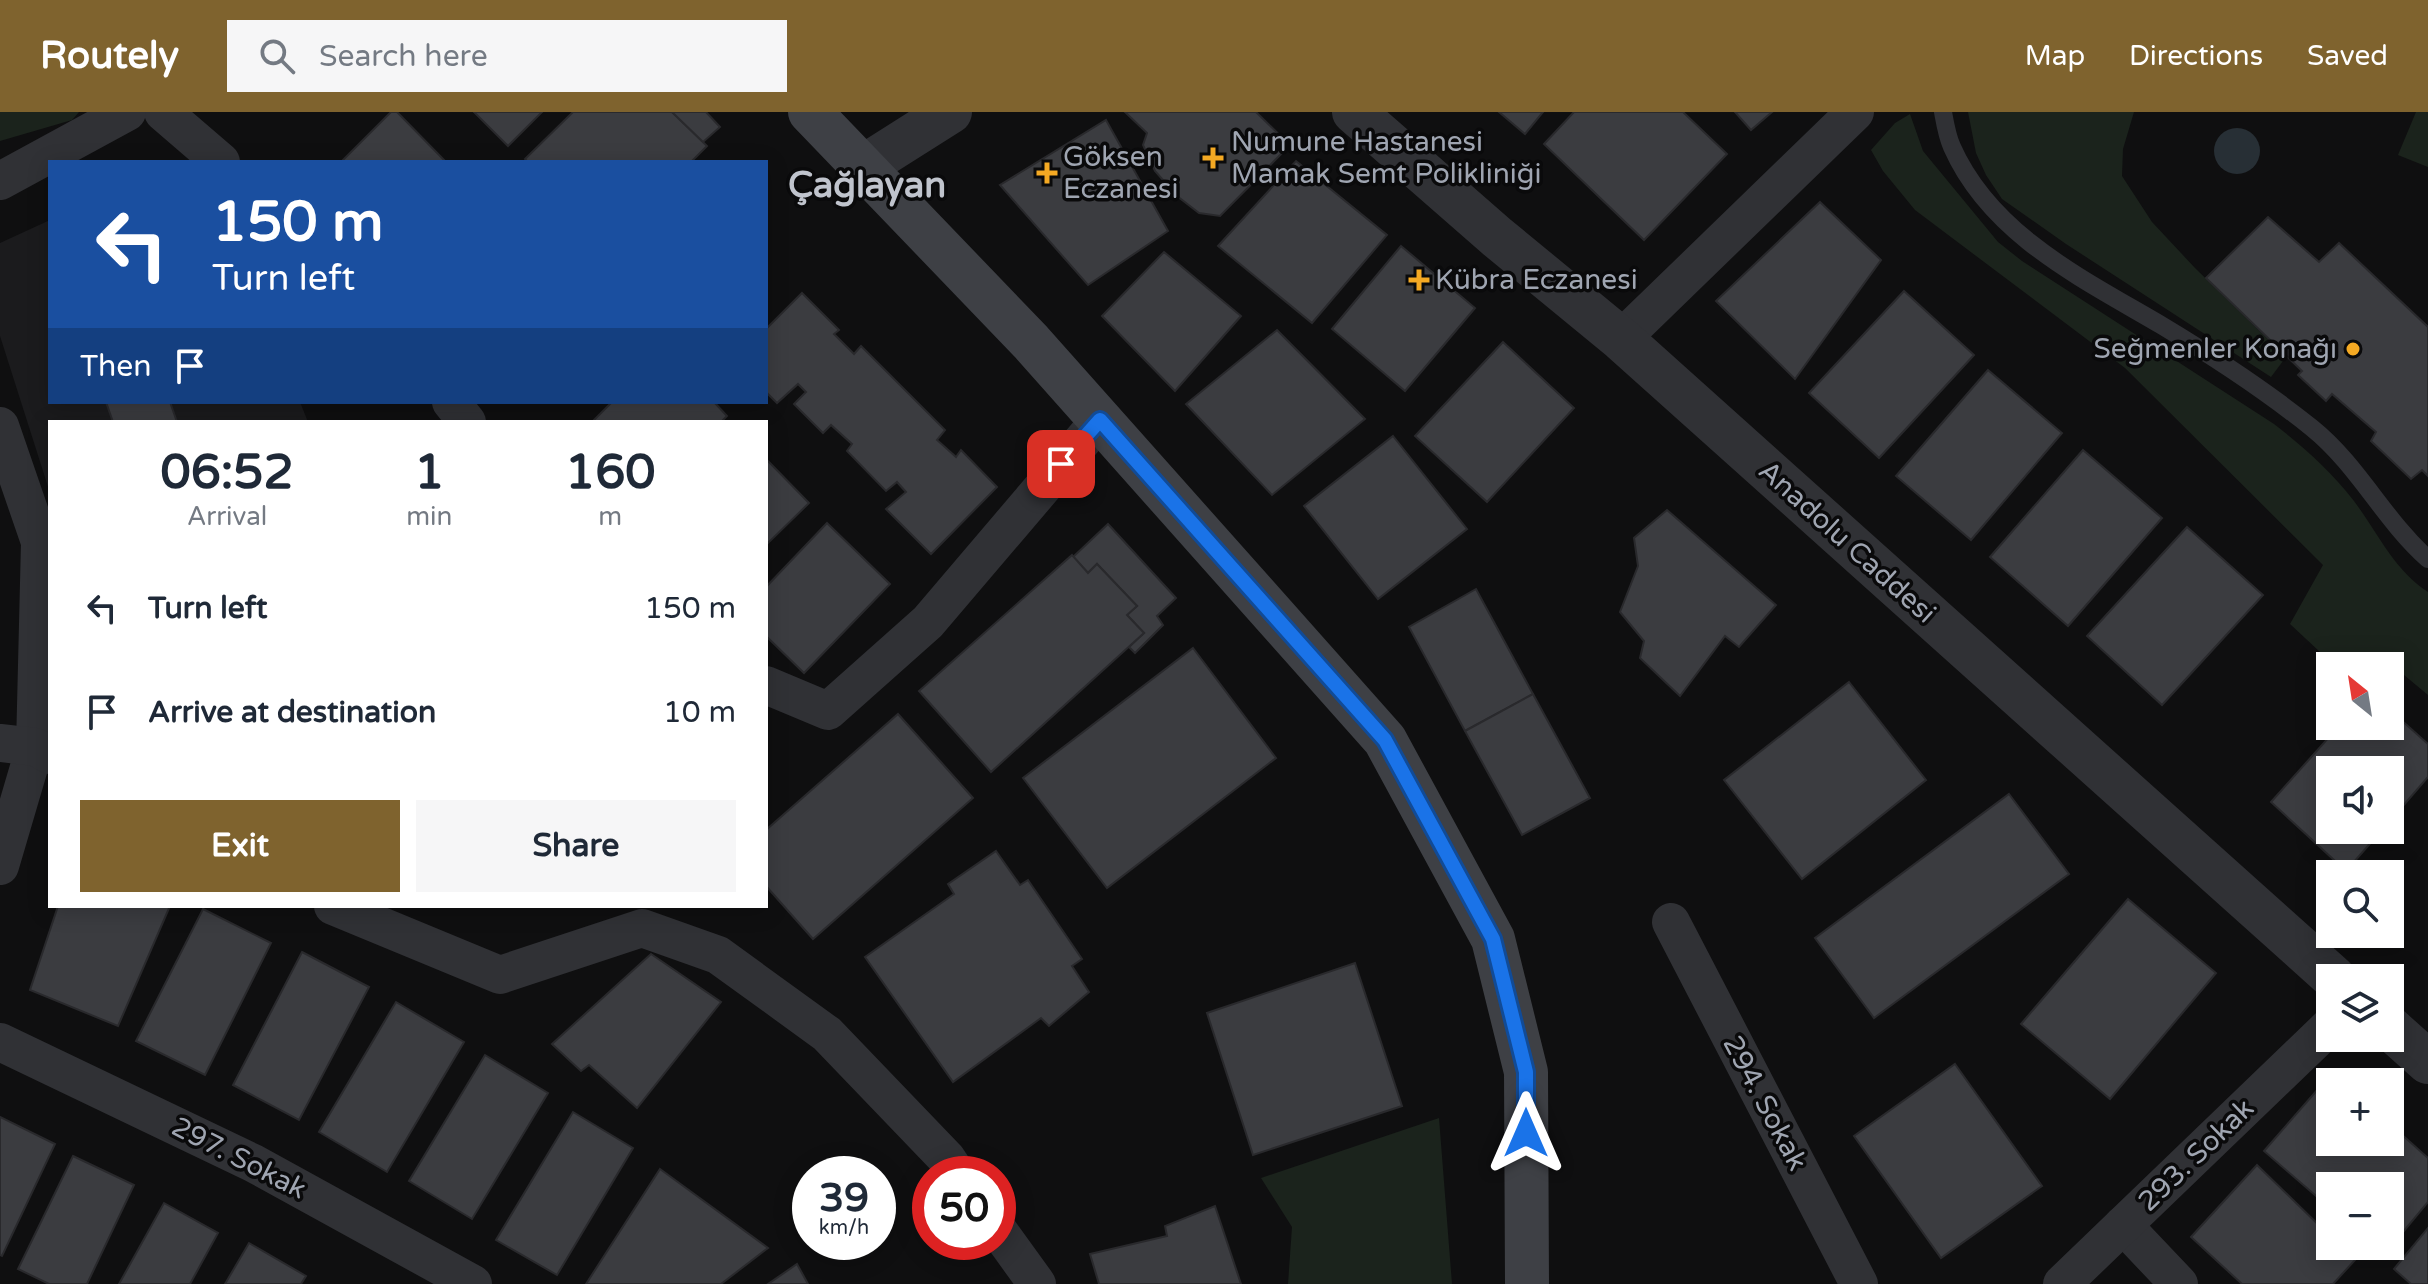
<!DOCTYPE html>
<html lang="en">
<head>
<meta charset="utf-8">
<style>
	:root { --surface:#fff; --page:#f6f6f7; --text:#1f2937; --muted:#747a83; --accent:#7f632e }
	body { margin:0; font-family:"Varela Round",sans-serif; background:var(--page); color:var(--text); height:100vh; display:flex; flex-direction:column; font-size:30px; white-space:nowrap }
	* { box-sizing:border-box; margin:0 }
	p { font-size:26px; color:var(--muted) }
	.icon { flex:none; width:44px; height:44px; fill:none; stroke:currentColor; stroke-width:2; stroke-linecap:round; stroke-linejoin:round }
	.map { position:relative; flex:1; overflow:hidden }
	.sheet { position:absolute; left:48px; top:308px; width:720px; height:488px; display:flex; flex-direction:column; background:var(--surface); border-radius:0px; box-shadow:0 4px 20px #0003 }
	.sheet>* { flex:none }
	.banner { position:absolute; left:48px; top:48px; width:720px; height:244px; border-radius:0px; box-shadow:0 4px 20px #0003; background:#1a4fa0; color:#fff; overflow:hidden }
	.needle { width:52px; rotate:330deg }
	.fabs { position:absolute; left:2316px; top:540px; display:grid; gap:16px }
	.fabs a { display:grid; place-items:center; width:88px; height:88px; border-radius:0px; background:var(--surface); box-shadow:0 4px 20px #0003; font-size:40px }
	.speed { position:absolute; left:792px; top:1044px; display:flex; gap:16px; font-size:40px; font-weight:700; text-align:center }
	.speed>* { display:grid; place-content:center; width:104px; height:104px; border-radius:50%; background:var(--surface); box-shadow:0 4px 20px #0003; line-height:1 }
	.speed small { font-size:20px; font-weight:400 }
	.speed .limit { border:12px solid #d22; background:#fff; color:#111 }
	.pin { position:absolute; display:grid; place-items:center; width:68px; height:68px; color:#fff; margin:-34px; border-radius:16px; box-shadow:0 4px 12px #0006 }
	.me { position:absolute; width:88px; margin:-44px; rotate:0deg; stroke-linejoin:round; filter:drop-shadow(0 0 6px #0008) }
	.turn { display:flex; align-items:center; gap:28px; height:168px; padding:0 32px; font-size:36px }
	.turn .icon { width:104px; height:104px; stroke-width:2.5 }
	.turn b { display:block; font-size:56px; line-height:68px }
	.then { display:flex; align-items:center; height:76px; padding:0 32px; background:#0003; gap:16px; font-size:30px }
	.eta { display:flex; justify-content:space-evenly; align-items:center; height:136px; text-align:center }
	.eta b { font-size:48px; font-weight:700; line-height:56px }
	.action { display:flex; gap:16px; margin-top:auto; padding:16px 32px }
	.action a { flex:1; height:92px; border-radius:0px; background:var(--accent); color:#fff; font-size:32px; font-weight:700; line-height:92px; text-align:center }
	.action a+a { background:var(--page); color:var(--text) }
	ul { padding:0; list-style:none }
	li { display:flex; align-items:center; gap:24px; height:104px; padding:0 32px }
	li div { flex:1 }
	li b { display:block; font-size:30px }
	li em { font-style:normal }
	header { display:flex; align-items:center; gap:48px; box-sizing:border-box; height:112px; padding:0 40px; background:var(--accent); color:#fff }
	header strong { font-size:38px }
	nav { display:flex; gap:44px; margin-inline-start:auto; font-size:28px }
	.search { width:560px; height:72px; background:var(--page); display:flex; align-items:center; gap:20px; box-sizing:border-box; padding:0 28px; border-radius:0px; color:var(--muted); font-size:30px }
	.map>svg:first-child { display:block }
</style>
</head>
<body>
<header>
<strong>Routely</strong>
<div class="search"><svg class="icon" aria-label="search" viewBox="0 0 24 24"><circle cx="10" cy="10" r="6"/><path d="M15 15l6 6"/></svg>Search here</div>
<nav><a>Map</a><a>Directions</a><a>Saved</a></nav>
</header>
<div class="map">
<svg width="2428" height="1172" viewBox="0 0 2428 1172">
	<rect width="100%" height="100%" fill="#0f0f10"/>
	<polygon fill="#1b1b1d" points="50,108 50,290 300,290 308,310 50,310 50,381 0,224 0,131"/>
	<g fill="#1b231c">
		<polygon points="0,0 79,0 72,8 0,29"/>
		<polygon points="1968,0 2134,0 2123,37 2122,64 2152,110 2195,156 2286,245 2271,265 2066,132 2002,87 1986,63 1976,41"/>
		<polygon points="2416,0 2428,0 2428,55 2398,43"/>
		<path d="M 1910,2 L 1923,39 L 1998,130 L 2022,149 L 2274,312 C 2304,335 2331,359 2354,389 C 2378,421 2394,458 2428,480 L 2428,583 L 2386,548 L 2379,554 L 2335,554 L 2290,512 L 2323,453 L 2125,256 L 1915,98 L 1883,59 L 1871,38 L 1895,11 Z"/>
		<polygon points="1439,1006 1452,1172 1288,1172 1292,1115 1261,1066"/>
	</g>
	<circle fill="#272f35" cx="2237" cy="39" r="23"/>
	<g fill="#3b3c40" stroke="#29292c" stroke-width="2">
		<polygon points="391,0 397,0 446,50 341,50"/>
		<polygon points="474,0 542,0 508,34"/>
		<polygon points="573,0 672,0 707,34 691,50 528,50 525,47"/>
		<polygon points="672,0 706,0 720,15 703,30"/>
		<polygon points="1125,0 1256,0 1290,33 1220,104 1199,101 1177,84 1155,59 1143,33 1147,21"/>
		<polygon points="1499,0 1543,0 1525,22"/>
		<polygon points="1574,0 1683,0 1727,42 1644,128 1544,32"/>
		<polygon points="1735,0 1772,0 1751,18"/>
		<polygon points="1106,8 1168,119 1088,173 1000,73"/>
		<polygon points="1296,49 1387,123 1312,211 1218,134"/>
		<polygon points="1820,90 1881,148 1795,267 1716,189"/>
		<polygon points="2268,105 2319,150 2339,131 2428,215 2428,364 2422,358 2411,367 2371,329 2376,320 2332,282 2326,289 2298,263 2302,259 2206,166"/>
		<polygon points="1401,134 1475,196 1405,279 1332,217"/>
		<polygon points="1164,140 1241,204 1175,279 1102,204"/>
		<polygon points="1904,179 1974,243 1879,346 1809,281"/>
		<polygon points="802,181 839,218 834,222 854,242 861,234 945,318 937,328 956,345 961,338 997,375 931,442 886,397 906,380 897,370 886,379 847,339 852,332 831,313 823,321 794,292 806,280 798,272 777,291 766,280 766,217"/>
		<polygon points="1277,218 1365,307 1272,383 1186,292"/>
		<polygon points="1503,230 1574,296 1487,390 1415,324"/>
		<polygon points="1988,258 2062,321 1971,428 1896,364"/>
		<polygon points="106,290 170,290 177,310 113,310"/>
		<polygon points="612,290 714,290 727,304 721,310 592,310"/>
		<polygon points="1393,324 1467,417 1378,487 1304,394"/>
		<polygon points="2083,338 2162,406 2068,514 1990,445"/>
		<polygon points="766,347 809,391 766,433"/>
		<polygon points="1667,398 1776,493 1739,535 1725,524 1680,584 1640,546 1644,529 1620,500 1638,454 1634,426"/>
		<polygon points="827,411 890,472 804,561 766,524 766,475"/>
		<polygon points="1108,412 1176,486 1157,504 1163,513 1135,541 1129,535 1144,521 1127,503 1137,494 1097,452 1088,461 1073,445"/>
		<polygon points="2187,415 2263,483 2162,593 2087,524"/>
		<polygon points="1072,443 1088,461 1097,452 1137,494 1127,503 1144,521 991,660 919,579"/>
		<polygon points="1476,477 1533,582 1465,619 1409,515"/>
		<polygon points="1193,536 1276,646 1107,776 1023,666"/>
		<polygon points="1849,570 1926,668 1802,767 1724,668"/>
		<polygon points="1533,582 1590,686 1522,723 1465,619"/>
		<polygon points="2390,598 2428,632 2428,665 2390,709 2390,658 2330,658 2330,718 2382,718 2346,759 2271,690 2339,614 2390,614"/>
		<polygon points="898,602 973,686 813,827 766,774 766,718"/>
		<polygon points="2009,682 2069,762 1874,906 1815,826"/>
		<polygon points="996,739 1020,773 1028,768 1082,847 1072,854 1089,880 1049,914 1041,906 953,970 865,845 954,782 948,772"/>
		<polygon points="2128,787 2216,861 2110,987 2021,912"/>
		<polygon points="58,794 170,794 118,914 30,878"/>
		<polygon points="203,797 271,831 205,963 136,929"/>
		<polygon points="302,840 369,875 299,1008 233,973"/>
		<polygon points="651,842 721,890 637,996 589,953 581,959 552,932"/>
		<polygon points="1355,851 1402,994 1253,1043 1207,901"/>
		<polygon points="396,890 464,930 387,1060 319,1020"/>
		<polygon points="485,943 548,981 472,1107 409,1069"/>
		<polygon points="1955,952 2042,1074 1941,1146 1854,1024"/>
		<polygon points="2332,961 2342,970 2330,970 2330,1030 2390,1030 2390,1012 2428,1046 2428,1090 2384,1143 2373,1134 2390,1134 2390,1074 2330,1074 2330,1096 2264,1039"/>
		<polygon points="573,1000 633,1036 557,1163 496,1128"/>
		<polygon points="0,1005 55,1032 2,1144 0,1143"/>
		<polygon points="73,1044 134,1073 87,1172 49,1172 18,1157"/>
		<polygon points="2257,1053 2330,1124 2330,1134 2341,1134 2355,1148 2333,1172 2242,1172 2191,1125"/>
		<polygon points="660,1057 768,1136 721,1172 586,1172"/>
		<polygon points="164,1091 218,1121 190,1172 119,1172"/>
		<polygon points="1215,1094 1241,1172 1099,1172 1090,1142 1167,1124 1165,1114"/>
		<polygon points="2428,1116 2428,1172 2411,1172 2394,1157"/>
		<polygon points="249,1131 306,1164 301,1172 225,1172"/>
		<polygon points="797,1152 808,1172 768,1172"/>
	</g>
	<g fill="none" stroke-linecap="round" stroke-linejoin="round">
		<path stroke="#303135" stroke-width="18" d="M 1943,0 C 1945,11 1947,24 1952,35 C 1991,123 2083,167 2161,213 C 2211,243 2266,279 2312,316 C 2358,353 2384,408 2428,447"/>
		<g stroke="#303135" stroke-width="38">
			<polyline points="163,0 221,50"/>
			<polyline points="0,69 127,0"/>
			<polyline points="1621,227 1855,0"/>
			<polyline points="451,290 467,310"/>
			<polyline points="0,314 40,430 35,635 0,754"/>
			<polyline points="766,573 828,599 928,510 1100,308"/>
			<polyline points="0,631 35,635 50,643"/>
			<polyline points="333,794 500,863 642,816 718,843 827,922 947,1047 957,1062"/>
			<polyline points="1671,810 1859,1172"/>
			<polyline points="0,930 253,1051 473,1172"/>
			<polyline points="2123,1113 2179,1172"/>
			<polyline points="998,1118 1037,1172"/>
			<polyline points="2062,1172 2330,914"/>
		</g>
		<g stroke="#303135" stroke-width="44">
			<polyline points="1354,0 1497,125 1621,227 2334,866"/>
			<polyline points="863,55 950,0"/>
			<polyline points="2390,916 2428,950"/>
		</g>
		<polyline stroke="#3e4045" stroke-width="44" points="810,0 1031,230 1385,628 1493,827 1526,960 1527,1172"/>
	</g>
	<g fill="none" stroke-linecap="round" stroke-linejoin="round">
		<g stroke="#114b97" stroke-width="20">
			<polyline id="route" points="1061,352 1100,308 1385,628 1493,827 1526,960 1526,1021"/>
		</g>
		<use href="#route" stroke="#1a73e8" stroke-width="14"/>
	</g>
	<g fill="#f4a923" stroke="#0a0a0b" stroke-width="3">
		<path d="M1209 34h8v8h8v8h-8v8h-8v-8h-8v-8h8z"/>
		<path d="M1043 49h8v8h8v8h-8v8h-8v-8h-8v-8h8z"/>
		<path d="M1415 156h8v8h8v8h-8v8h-8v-8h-8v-8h8z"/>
		<circle cx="2353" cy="237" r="8"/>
	</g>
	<g text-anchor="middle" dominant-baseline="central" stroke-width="7" stroke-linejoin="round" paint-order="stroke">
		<g font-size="28" fill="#9fa5b1" stroke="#0a0a0b" text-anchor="start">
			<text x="1231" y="30">Numune Hastanesi<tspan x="1231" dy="32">Mamak Semt Polikliniği</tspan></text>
			<text x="1063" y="45">Göksen<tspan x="1063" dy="32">Eczanesi</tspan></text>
			<text x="1435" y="168">Kübra Eczanesi</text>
			<text x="2337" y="237" text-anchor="end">Seğmenler Konağı</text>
		</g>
		<g font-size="28" fill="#9fa5b1" stroke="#0a0a0b">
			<text transform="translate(1847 430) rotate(42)">Anadolu Caddesi</text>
			<text transform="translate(1765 991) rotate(62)">294. Sokak</text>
			<text transform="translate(2196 1043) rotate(-44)">293. Sokak</text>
			<text transform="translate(239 1046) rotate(27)">297. Sokak</text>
		</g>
		<g font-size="36" font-weight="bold" fill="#c0c4cd" stroke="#0a0a0b">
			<text x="867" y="73">Çağlayan</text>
		</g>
	</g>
</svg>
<div class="fabs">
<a><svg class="needle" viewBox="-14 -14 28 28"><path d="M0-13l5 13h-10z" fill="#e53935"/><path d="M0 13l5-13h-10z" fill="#747a83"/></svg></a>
<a><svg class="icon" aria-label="sound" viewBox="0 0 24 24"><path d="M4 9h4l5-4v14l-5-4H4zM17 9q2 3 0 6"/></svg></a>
<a><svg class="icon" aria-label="search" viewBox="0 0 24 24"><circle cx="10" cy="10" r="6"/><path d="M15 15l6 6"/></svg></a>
<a><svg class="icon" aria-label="layers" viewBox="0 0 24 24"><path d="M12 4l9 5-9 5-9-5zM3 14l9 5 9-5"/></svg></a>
<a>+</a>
<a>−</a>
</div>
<div class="speed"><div>39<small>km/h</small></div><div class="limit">50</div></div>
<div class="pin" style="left:1061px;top:352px;background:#d93025"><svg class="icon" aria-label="arrive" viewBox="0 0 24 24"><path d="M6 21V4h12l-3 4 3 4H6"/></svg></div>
<svg class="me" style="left:1526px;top:1021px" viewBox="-20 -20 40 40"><path d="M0-17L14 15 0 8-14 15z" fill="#1a73e8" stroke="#fff" stroke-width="4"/></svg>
<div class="banner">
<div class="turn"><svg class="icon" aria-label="left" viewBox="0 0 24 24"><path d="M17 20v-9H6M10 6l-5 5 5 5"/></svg><div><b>150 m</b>Turn left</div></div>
<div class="then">Then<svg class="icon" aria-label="arrive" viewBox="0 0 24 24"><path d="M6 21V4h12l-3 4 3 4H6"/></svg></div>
</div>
<section class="sheet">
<div class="eta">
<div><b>06:52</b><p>Arrival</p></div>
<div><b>1</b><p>min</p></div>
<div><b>160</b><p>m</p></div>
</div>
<ul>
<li><svg class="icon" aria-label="left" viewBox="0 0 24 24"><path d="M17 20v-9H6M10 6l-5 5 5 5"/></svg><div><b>Turn left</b></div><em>150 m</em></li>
<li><svg class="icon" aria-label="arrive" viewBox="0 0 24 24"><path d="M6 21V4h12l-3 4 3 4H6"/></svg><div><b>Arrive at destination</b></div><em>10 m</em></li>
</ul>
<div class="action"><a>Exit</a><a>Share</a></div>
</section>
</div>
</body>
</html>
